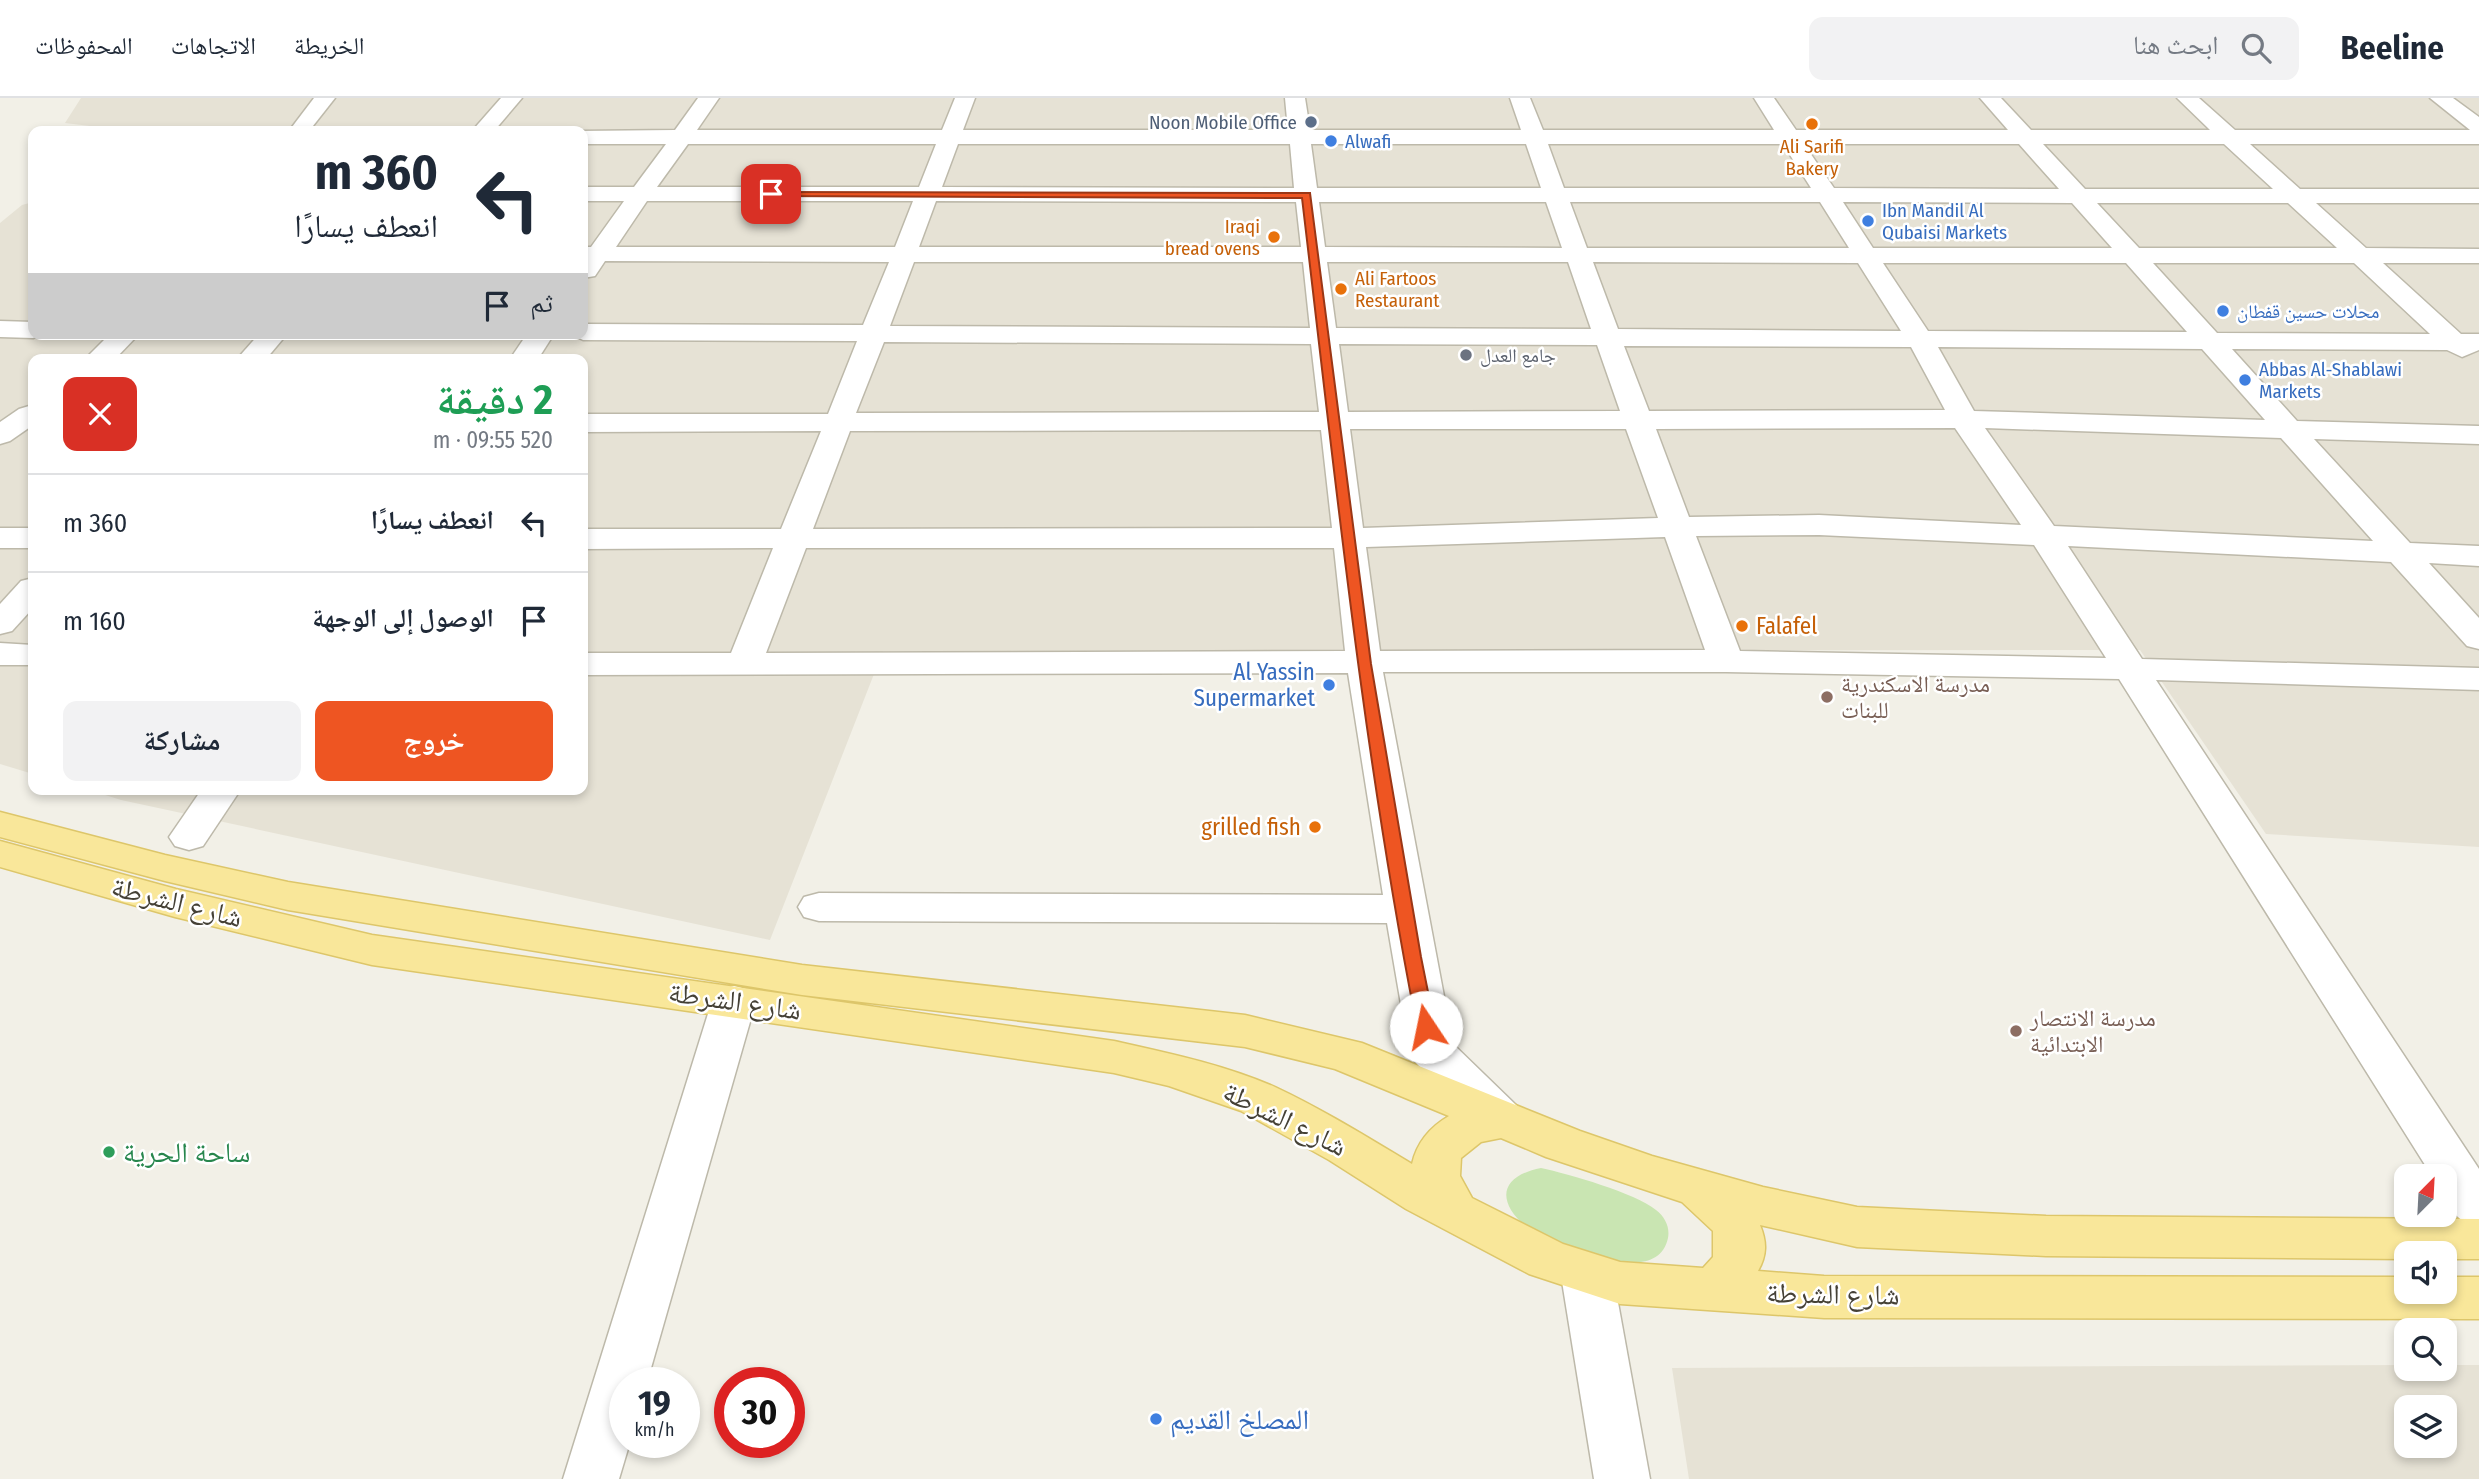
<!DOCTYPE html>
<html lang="ar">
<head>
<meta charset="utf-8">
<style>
	:root { --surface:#fff; --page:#f2f2f3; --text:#1f2937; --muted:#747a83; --line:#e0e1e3; --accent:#e52 }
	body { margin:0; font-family:"Fira Sans Condensed","Noto Naskh Arabic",sans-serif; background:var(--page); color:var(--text); direction:rtl; height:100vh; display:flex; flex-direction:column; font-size:26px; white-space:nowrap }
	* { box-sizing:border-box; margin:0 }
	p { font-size:23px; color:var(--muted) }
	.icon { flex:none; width:38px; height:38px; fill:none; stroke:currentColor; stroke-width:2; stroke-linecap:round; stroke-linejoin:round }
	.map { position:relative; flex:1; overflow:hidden; direction:ltr }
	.side { position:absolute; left:28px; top:256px; width:560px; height:441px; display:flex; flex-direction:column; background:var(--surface); border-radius:14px; box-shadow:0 4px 10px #0003; direction:rtl }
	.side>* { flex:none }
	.top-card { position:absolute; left:28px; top:28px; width:560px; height:214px; border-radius:14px; box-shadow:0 4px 10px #0003; direction:rtl; background:#fff; color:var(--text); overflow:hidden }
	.needle { width:46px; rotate:24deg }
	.controls { position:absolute; left:2394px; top:1066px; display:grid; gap:14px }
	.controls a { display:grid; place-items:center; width:63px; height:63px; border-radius:14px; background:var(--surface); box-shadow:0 4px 10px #0003; font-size:35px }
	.speed { position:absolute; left:609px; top:1269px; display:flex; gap:14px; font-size:35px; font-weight:700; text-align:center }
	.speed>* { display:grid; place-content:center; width:91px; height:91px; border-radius:50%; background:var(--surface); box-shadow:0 4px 10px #0003; line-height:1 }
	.speed small { font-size:18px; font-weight:400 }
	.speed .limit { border:10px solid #d22; background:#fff; color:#111 }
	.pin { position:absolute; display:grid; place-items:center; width:60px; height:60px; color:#fff; margin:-30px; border-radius:14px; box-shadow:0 4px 10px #0006 }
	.me { position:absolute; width:77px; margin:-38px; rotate:349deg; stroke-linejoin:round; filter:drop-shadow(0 0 5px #0008) }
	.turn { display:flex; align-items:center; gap:24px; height:147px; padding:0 35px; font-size:32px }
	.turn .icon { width:91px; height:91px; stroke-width:2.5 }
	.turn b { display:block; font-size:49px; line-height:60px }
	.then { display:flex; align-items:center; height:66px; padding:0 35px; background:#0003; gap:14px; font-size:26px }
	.round { display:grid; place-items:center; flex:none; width:74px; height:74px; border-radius:14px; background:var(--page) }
	.summary { display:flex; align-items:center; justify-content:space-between; height:119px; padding:0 35px }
	h1 { font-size:42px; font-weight:700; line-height:52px; color:#1e9e55 }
	.cta { display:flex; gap:14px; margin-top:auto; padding:14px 35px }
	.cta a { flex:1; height:80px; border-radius:14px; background:var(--accent); color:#fff; font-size:28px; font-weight:700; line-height:80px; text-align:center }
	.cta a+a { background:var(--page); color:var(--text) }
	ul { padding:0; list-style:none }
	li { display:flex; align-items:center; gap:21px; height:98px; padding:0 35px; border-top:2px solid var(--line) }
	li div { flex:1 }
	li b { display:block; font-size:26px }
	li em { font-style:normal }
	header { display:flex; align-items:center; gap:42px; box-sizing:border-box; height:98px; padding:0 35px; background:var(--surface); border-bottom:2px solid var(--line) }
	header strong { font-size:33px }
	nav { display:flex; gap:38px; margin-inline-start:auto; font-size:24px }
	.search { width:490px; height:63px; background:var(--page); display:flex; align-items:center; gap:18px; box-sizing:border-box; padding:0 24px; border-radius:14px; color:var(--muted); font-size:26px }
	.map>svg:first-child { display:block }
</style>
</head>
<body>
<header>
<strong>Beeline</strong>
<div class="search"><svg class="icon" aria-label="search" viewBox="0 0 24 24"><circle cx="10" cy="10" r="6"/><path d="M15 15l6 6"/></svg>ابحث هنا</div>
<nav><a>الخريطة</a><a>الاتجاهات</a><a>المحفوظات</a></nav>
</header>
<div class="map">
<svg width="2479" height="1381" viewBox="0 0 2479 1381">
	<rect width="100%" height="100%" fill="#f2f0e7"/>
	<g fill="#e6e2d5" fill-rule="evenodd">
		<polygon points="81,0 2479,0 2479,749 2266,736 2140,552 883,553 770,842 121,702 86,691 583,691 583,261 33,261 33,676 0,666 0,125 22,107 33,104 33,236 583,236 583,33 131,33 65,25"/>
		<path d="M 2406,1267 L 2406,1270 L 2445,1270 L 2445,1267 L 2479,1267 L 2479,1381 L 1689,1381 L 1672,1270 ZM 2406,1309 L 2445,1309 L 2445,1348 L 2406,1348 Z"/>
	</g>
	<path fill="#c9e5b2" d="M 1541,1070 C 1569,1076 1635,1095 1656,1112 C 1665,1119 1670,1129 1668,1140 C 1656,1195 1555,1142 1526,1129 C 1495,1102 1501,1078 1541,1070 Z"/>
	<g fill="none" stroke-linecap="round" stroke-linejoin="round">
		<g stroke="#bdb9aa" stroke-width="3">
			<g id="minor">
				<polygon points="314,0 335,0 309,33 289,33"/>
				<polygon points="501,0 522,0 494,33 472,33"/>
				<path d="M 698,0 L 719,0 L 697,32 L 942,32 L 955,0 L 975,0 L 963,32 L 1288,32 L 1285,0 L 1305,0 L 1310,32 L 1521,32 L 1510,0 L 1530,0 L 1543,32 L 1774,32 L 1754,0 L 1774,0 L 1796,32 L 2008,32 L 1980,0 L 2001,0 L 2031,32 L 2210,32 L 2177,0 L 2199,0 L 2235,32 L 2470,32 L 2430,0 L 2453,0 L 2479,19 L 2479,46 L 2250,46 L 2300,91 L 2479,91 L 2479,105 L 2316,105 L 2366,150 L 2479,151 L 2479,165 L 2383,165 L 2461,236 L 2479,236 L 2479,252 L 2462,259 L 2447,252 L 2232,251 L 2297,323 L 2479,328 L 2479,346 L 2314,341 L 2410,445 L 2479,448 L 2479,468 L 2429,465 L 2479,520 L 2479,551 L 2467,548 L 2391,464 L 2068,448 L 2142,561 L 2479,570 L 2479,592 L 2156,582 L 2479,1071 L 2479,1130 C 2452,1122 2445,1106 2445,1078 L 2432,1078 L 2119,581 L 1726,574 L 1383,574 L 1453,946 L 1517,1008 L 1523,1020 L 1517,1032 L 1500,1038 L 1483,1032 L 1416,965 L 1409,953 L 1387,825 L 819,823 L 804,819 L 798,809 L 804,799 L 819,795 L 1383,797 L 1348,575 L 583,577 L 583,555 L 731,555 L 773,450 L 583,451 L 583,431 L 781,431 L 821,333 L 583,334 L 583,316 L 828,316 L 857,243 L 583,242 L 571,236 L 583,236 L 583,226 L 863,227 L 889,164 L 605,163 L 595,178 L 583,180 L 583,149 L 591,149 L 624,103 L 583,103 L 583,89 L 634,89 L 666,46 L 583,46 L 583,33 L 580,33 L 675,32 ZM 688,46 L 936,46 L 919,89 L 657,89 ZM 958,46 L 1290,46 L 1294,90 L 942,89 ZM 1311,46 L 1526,46 L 1541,90 L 1317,90 ZM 1548,46 L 1783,46 L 1811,90 L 1564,90 ZM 1804,46 L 2019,46 L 2059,91 L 1834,90 ZM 2043,46 L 2224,46 L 2273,91 L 2085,91 ZM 647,103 L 913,103 L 895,149 L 616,149 ZM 936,103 L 1296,104 L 1301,149 L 919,149 ZM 1319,104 L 1546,104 L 1562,150 L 1325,149 ZM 1570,104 L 1820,104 L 1849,150 L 1587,150 ZM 1843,104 L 2072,105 L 2112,150 L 1873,150 ZM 2097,105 L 2288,105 L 2337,150 L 2139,150 ZM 914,164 L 1303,164 L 1310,230 L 890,228 ZM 1327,164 L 1568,164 L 1591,231 L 1336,230 ZM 1593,164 L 1858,165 L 1901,233 L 1618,231 ZM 1883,165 L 2126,165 L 2187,234 L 1928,233 ZM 2153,165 L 2354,165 L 2430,236 L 2217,235 ZM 884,244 L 1311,246 L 1319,314 L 856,315 ZM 1339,246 L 1597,247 L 1620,313 L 1348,314 ZM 1624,248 L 1911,249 L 1945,312 L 1649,313 ZM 1938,249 L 2202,251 L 2265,322 L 1974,313 ZM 1955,330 L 2021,427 L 1819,417 L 1689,419 L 1656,331 ZM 1985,330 L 2281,340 L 2373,443 L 2054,428 ZM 1350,331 L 1626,331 L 1658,420 L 1363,430 ZM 1321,332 L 1332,430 L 813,431 L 850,333 ZM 1819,437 L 2034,447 L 2106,560 L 1740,553 L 1696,438 ZM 1665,439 L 1705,552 L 1380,553 L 1366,449 ZM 806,450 L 1334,450 L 1345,553 L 766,555 Z"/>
				<polygon points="0,223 33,224 33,236 43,236 33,240 0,239"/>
				<polygon points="110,236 139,236 115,261 85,261"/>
				<polygon points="259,236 287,236 266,261 237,261"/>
				<polygon points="527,236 554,236 538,261 510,261"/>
				<polygon points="29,308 33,309 33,327 10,343 0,346 0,324 19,311"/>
				<rect x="0" y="430" width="33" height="20"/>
				<polygon points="33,480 33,510 12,533 0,536 0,506 21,483"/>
				<polygon points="0,545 33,547 33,567 0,567"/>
				<polygon points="202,691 241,691 203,748 189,752 175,748 169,739"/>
				<polygon points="734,888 750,892 756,903 647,1284 625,1284 625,1344 630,1344 619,1381 563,1381 712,903 718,892"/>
				<polygon points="1587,1156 1605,1162 1613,1177 1650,1381 1594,1381 1561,1177 1569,1162"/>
			</g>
		</g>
		<g stroke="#ddc66a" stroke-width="3">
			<path id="major" d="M 0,714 L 165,757 L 288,784 L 802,867 L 1245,917 L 1362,945 L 1580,1033 L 1652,1058 L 1763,1089 L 1857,1109 L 2046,1118 L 2479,1121 L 2479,1161 L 2445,1161 L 2445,1155 L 2406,1155 L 2406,1161 L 2046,1158 L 1857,1149 L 1760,1127 C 1767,1144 1767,1157 1758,1173 L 1824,1178 L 2406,1179 L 2406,1194 L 2445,1194 L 2445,1179 L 2479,1179 L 2479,1221 L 1824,1220 L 1620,1206 L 1529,1176 L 1406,1111 L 1329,1062 L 1241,1013 L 1169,988 L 1114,975 L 372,867 L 175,819 L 0,769 L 0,743 L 176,791 L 372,837 L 1114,943 C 1168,955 1225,967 1275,989 C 1322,1011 1367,1039 1412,1066 C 1417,1044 1430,1029 1449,1018 L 1335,971 L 1245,949 L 802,897 L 288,812 L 165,783 L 0,739 ZM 1501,1040 L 1546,1059 L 1682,1104 L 1713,1133 L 1713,1159 L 1703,1170 L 1620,1164 L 1563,1146 L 1472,1100 L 1460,1078 L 1461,1060 L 1481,1044 Z"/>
		</g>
		<use href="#minor" fill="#fff" fill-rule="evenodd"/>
		<use href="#major" fill="#f9e79a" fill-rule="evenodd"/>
	</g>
	<path fill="#e52" stroke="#9b3716" stroke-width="2" d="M 771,94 L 1310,95 L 1371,566 L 1421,859 L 1435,929 L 1433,934 L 1420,934 L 1417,929 C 1363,655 1335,377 1302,100 L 767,98 L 767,94 Z"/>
	<circle fill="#5c6f8a" stroke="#fff" stroke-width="2.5" cx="1311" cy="24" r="7"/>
	<g fill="#e8710a" stroke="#fff" stroke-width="2.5">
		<circle cx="1812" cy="26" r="7"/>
		<circle cx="1274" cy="139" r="7"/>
		<circle cx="1341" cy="191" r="7"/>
		<circle cx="1742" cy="528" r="7"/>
		<circle cx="1315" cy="729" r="7"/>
	</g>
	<g fill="#3f7fe0" stroke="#fff" stroke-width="2.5">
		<circle cx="1331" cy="43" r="7"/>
		<circle cx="1868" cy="123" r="7"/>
		<circle cx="2223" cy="213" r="7"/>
		<circle cx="2245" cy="282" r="7"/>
		<circle cx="1329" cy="587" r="7"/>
		<circle cx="1156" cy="1321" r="7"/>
	</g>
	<circle fill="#6b7280" stroke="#fff" stroke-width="2.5" cx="1466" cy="257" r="7"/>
	<g fill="#8d6e63" stroke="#fff" stroke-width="2.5">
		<circle cx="1827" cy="599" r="7"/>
		<circle cx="2016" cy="933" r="7"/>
	</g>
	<circle fill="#2e9e5b" stroke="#fff" stroke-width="2.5" cx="109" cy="1054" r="7"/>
	<g text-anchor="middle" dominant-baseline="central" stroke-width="5" stroke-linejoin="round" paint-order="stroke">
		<g font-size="19" fill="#4e5e75" stroke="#fff" text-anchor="end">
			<text x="1297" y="24">Noon Mobile Office</text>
		</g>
		<g font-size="19" fill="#366cbe" stroke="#fff" text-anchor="start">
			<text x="1345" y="43">Alwafi</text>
			<text x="1882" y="112">Ibn Mandil Al<tspan x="1882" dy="22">Qubaisi Markets</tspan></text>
			<text x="2237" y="213">محلات حسين قفطان</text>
			<text x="2259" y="271">Abbas Al-Shablawi<tspan x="2259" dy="22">Markets</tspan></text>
		</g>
		<g font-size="19" fill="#c56008" stroke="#fff">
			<text x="1812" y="48">Ali Sarifi<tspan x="1812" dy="22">Bakery</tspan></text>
			<text x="1260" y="128" text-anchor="end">Iraqi<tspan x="1260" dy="22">bread ovens</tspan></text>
			<text x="1355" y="180" text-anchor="start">Ali Fartoos<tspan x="1355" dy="22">Restaurant</tspan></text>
		</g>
		<g font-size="19" fill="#5b616d" stroke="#fff" text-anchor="start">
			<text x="1480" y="257">جامع العدل</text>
		</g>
		<g font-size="23" fill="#c56008" stroke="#fff" text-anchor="start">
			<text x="1756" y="528">Falafel</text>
			<text x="1301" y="729" text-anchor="end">grilled fish</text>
		</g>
		<g font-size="23" fill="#366cbe" stroke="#fff" text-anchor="end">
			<text x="1315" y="574">Al Yassin<tspan x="1315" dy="26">Supermarket</tspan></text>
		</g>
		<g font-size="23" fill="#785e54" stroke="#fff" text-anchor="start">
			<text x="1841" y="586">مدرسة الاسكندرية<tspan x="1841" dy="26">للبنات</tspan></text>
			<text x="2030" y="920">مدرسة الانتصار<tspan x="2030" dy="26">الابتدائية</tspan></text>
		</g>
		<g font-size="28" fill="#454136" stroke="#fff">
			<text transform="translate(177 804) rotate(14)">شارع الشرطة</text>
			<text transform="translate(735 903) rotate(8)">شارع الشرطة</text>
			<text transform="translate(1285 1021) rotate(26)">شارع الشرطة</text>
			<text transform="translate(1833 1196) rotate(1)">شارع الشرطة</text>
		</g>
		<g font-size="28" fill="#27864d" stroke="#fff" text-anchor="start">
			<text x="123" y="1054">ساحة الحرية</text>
		</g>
		<g font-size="28" fill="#366cbe" stroke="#fff" text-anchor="start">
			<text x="1170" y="1321">المصلخ القديم</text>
		</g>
	</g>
</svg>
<div class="controls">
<a><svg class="needle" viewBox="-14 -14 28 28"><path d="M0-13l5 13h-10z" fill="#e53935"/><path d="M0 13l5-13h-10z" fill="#747a83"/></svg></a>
<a><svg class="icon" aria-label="sound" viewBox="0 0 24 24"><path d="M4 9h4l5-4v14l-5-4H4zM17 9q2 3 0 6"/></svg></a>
<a><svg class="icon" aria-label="search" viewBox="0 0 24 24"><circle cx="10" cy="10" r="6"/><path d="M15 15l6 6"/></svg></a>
<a><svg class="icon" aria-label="layers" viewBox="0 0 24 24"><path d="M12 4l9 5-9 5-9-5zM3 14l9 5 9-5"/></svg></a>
</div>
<div class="speed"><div>19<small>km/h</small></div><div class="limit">30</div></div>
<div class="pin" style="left:771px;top:96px;background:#d93025"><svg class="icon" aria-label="arrive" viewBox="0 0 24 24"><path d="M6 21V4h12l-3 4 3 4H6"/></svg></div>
<svg class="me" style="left:1426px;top:929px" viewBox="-20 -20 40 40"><circle r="19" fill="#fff"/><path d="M0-13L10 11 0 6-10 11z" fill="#e52"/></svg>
<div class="top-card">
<div class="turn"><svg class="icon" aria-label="left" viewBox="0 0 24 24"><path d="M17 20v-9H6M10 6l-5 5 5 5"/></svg><div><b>360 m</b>انعطف يسارًا</div></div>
<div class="then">ثم<svg class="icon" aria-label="arrive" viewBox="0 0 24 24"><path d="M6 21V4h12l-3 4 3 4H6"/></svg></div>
</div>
<section class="side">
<div class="summary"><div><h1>2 دقيقة</h1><p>520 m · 09:55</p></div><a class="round" style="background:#d93025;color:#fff"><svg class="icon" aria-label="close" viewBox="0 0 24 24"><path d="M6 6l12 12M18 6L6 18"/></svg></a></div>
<ul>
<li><svg class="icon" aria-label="left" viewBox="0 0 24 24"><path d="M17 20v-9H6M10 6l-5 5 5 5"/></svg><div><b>انعطف يسارًا</b></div><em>360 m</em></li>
<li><svg class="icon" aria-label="arrive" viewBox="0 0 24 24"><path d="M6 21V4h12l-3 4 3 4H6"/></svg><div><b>الوصول إلى الوجهة</b></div><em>160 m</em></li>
</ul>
<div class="cta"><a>خروج</a><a>مشاركة</a></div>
</section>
</div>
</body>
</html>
